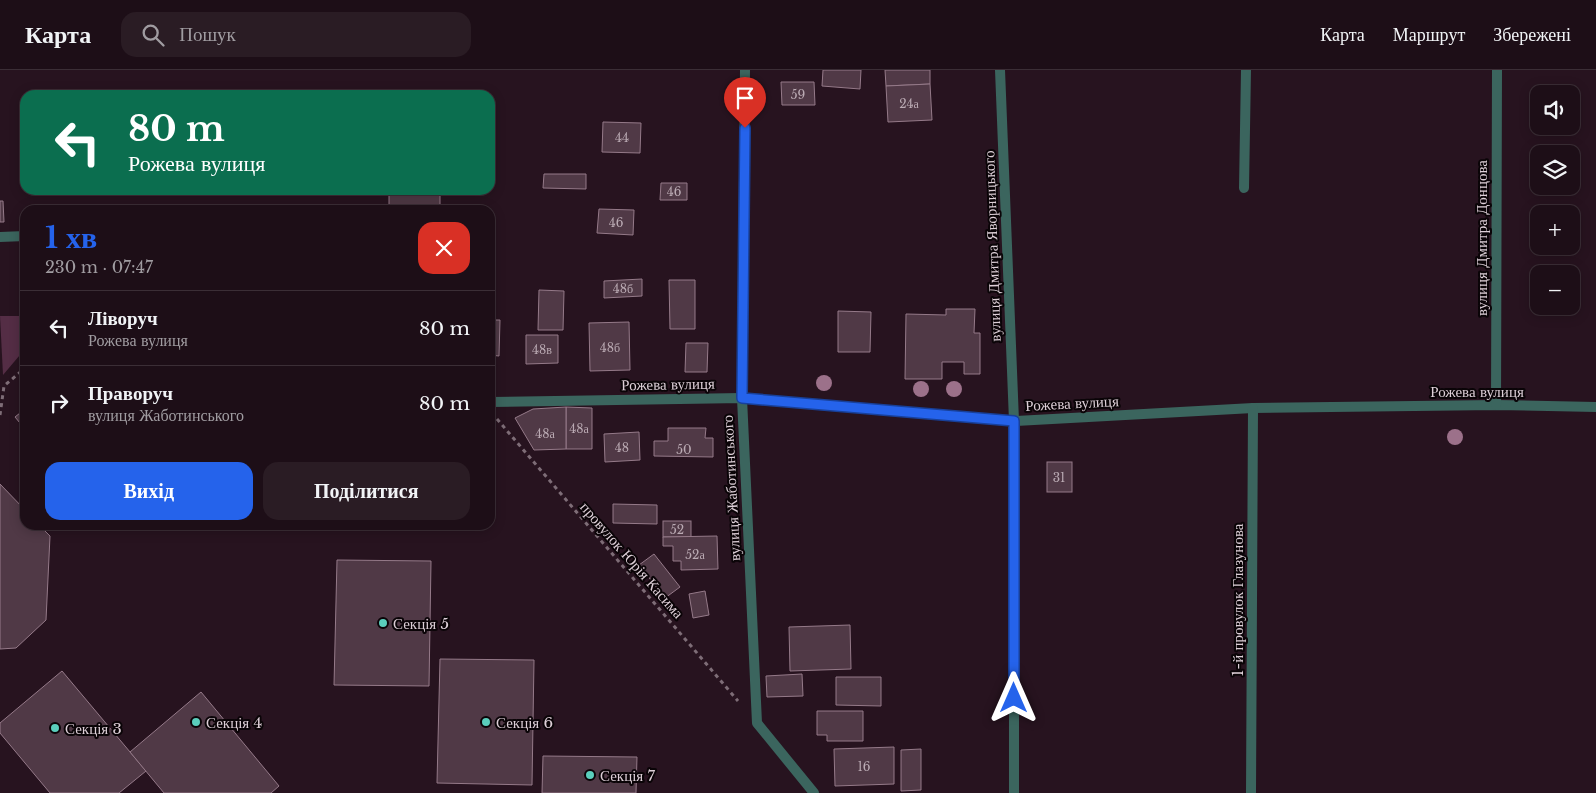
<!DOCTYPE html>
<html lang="uk">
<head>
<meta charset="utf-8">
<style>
	:root { --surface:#1d0e17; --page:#2a1c24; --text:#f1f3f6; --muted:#a09ca1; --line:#3b2e36; --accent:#2563eb }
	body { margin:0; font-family:"Libre Baskerville",serif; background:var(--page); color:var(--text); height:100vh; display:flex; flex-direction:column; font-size:19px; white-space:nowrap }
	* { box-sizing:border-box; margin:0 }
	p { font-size:16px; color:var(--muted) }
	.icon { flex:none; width:28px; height:28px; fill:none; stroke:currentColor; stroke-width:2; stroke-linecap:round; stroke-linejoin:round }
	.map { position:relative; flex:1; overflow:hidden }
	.details { position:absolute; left:20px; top:135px; width:475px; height:325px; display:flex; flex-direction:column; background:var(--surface); border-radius:15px; box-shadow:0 2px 12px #0003,0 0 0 1px var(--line) }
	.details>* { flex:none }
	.guide { position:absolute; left:20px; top:20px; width:475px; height:105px; border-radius:15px; box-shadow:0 2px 12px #0003,0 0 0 1px var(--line); background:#0b6e4f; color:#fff; overflow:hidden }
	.fabs { position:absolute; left:1530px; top:15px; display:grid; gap:10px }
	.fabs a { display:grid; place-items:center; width:50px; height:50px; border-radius:10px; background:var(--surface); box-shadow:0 2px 12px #0003,0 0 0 1px var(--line); font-size:25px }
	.pin { position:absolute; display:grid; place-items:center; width:42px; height:42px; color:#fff; margin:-51px -21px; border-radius:50% 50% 50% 0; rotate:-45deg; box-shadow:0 0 5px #0007 }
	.pin .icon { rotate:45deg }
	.me { position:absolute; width:55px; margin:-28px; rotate:0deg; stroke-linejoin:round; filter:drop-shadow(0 0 4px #0008) }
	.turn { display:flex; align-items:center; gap:18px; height:105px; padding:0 25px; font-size:22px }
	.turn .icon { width:65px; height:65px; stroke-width:2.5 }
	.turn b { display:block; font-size:35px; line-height:42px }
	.round { display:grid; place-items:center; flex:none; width:52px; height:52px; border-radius:15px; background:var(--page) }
	.headline { display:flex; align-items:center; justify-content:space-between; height:85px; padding:0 25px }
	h1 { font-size:30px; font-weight:700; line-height:38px; color:var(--accent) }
	.cta { display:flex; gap:10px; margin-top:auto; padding:10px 25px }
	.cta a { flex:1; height:58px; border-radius:15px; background:var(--accent); color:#fff; font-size:20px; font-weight:700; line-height:58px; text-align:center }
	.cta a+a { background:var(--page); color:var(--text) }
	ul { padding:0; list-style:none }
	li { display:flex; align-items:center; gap:15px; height:75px; padding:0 25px; border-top:1px solid var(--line) }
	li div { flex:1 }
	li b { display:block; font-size:19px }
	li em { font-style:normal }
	header { display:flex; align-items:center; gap:30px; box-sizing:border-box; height:70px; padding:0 25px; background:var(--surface); border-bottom:1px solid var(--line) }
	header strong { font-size:24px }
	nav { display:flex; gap:28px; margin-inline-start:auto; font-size:18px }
	.search { width:350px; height:45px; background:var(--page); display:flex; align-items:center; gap:12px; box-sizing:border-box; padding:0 18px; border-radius:15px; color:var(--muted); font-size:19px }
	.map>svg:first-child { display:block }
</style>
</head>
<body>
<header>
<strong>Карта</strong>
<div class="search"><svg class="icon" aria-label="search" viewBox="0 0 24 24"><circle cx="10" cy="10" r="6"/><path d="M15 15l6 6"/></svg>Пошук</div>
<nav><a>Карта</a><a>Маршрут</a><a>Збережені</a></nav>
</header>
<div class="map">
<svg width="1596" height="723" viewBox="0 0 1596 723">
	<rect width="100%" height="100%" fill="#27131f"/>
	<polygon fill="#542d45" points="0,246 25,246 25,279 3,305"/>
	<g fill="#503946" stroke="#957a89">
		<polygon points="823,0 861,0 860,19 822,16"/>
		<polygon points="885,0 930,0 930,14 886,16"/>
		<polygon points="781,12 814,12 815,35 782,35"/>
		<polygon points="930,14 932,50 888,52 886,16"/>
		<polygon points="603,52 641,53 640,83 602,82"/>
		<polygon points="544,104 586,104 586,119 543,118"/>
		<polygon points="661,113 687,113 687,130 660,130"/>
		<polygon points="294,120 321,120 321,123 294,122"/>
		<rect x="389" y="120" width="51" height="20"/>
		<polygon points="0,131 3,131 4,152 0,152"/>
		<polygon points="599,139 634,140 633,165 597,163"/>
		<polygon points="642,209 642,226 604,228 604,211"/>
		<polygon points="669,210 695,210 695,259 670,259"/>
		<polygon points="539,220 564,221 563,260 538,260"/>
		<polygon points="946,239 975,239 974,263 980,263 980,304 964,304 964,292 942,292 942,309 905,309 906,244 946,245"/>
		<polygon points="838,241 871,242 870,282 838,282"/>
		<polygon points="490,250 500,250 499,286 490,285"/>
		<polygon points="629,252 630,300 590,301 589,253"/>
		<polygon points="526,265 558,265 558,293 526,294"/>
		<polygon points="686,273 708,273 707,302 685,302"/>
		<polygon points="566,337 592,338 592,379 566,379"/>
		<polygon points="566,337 566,379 534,380 515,348 533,339"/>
		<polygon points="25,339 25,359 15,347"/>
		<polygon points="668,358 706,358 705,368 713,368 713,387 654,386 654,371 668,371"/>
		<polygon points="639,362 640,390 605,392 604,364"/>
		<rect x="1047" y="392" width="25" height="30"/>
		<polygon points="0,414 25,440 25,455 39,455 50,466 46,550 16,578 0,579"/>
		<polygon points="613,434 657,435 657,454 613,453"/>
		<rect x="663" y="451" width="28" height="16"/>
		<polygon points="717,466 718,499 681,500 681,491 673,491 673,476 663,476 663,467"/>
		<polygon points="654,484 680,517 665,528 639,495"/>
		<polygon points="337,490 431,491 429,616 334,615"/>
		<polygon points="705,521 709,545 693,548 689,524"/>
		<polygon points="850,555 851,599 790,601 789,557"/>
		<polygon points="440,589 534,590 532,715 437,713"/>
		<polygon points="62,601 146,701 119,723 50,723 0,663 0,653"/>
		<polygon points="802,604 803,626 767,627 766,606"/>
		<polygon points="836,607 881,607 881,636 836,635"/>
		<polygon points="201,622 279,716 271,723 164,723 130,682"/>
		<polygon points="817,641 863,641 863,671 827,671 827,665 817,665"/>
		<polygon points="894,677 894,714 835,716 834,679"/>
		<polygon points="921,679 921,720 901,721 901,680"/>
		<polygon points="543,686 637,687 636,723 542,723"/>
	</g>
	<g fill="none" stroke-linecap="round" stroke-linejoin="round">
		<g stroke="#7e6d77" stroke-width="3" stroke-dasharray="4 4" stroke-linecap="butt">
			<polyline points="0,345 4,316 25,298"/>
			<polyline points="497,349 738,631"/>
		</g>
		<g stroke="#3b655e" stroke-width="10">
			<polyline points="745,0 742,328 757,653 814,723"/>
			<polyline points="1000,0 1014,351 1014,723"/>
			<polyline points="1244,118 1246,0"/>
			<polyline points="0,167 25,166"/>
			<polyline points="490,332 742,328 1014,351 1253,338 1496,335 1596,337"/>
			<polyline points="1496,335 1497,0"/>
			<polyline points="1251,723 1253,338"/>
		</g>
	</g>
	<g fill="#9c718a">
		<circle cx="824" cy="313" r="8"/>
		<circle cx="921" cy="319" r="8"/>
		<circle cx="954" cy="319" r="8"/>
		<circle cx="1455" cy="367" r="8"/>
	</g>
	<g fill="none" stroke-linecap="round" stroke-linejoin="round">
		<g stroke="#184099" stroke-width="12">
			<polyline id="route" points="745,58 742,328 1014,351 1014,628"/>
		</g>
		<use href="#route" stroke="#2563eb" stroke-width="9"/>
	</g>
	<g fill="#5acebc" stroke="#0a0407" stroke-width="2">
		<circle cx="383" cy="553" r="5"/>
		<circle cx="196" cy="652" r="5"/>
		<circle cx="486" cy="652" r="5"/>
		<circle cx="55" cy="658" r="5"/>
		<circle cx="590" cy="705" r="5"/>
	</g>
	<g text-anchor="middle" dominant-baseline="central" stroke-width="4" stroke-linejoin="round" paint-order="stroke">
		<g font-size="12" fill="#baaab3">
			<text x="798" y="24">59</text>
			<text x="909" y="33">24а</text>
			<text x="622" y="67">44</text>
			<text x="674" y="121">46</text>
			<text x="616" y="152">46</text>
			<text x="623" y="218">48б</text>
			<text x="610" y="277">48б</text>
			<text x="542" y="279">48в</text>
			<text x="579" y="358">48а</text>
			<text x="545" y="363">48а</text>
			<text x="622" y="377">48</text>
			<text x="684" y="379">50</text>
			<text x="1059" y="407">31</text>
			<text x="677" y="459">52</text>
			<text x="695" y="484">52а</text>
			<text x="864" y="696">16</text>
		</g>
		<g font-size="15" fill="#ddcfd7" stroke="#0a0407">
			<text transform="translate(1481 168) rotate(-90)">вулиця Дмитра Донцова</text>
			<text transform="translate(992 176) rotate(-92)">вулиця Дмитра Яворницького</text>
			<text transform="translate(668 314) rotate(-1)">Рожева вулиця</text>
			<text x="1477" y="321">Рожева вулиця</text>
			<text transform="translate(1072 333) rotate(-3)">Рожева вулиця</text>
			<text transform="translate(731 418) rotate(-93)">вулиця Жаботинського</text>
			<text transform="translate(632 490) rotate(49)">провулок Юрія Касима</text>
			<text transform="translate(1237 530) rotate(-90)">1-й провулок Глазунова</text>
		</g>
		<g font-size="15" fill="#ddcfd7" stroke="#0a0407" text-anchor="start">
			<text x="393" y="553">Секція 5</text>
			<text x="206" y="652">Секція 4</text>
			<text x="496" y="652">Секція 6</text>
			<text x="65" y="658">Секція 3</text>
			<text x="600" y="705">Секція 7</text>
		</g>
	</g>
</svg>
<div class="fabs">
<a><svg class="icon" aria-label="sound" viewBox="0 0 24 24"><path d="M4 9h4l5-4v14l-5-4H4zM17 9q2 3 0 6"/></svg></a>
<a><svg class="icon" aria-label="layers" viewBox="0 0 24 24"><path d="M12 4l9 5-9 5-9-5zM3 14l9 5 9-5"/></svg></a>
<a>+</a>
<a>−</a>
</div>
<div class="pin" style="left:745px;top:58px;background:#d93025"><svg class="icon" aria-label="arrive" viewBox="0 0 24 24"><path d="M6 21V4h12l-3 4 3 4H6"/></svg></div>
<svg class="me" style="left:1014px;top:628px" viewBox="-20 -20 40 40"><path d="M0-17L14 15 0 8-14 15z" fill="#2563eb" stroke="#fff" stroke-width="4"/></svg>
<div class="guide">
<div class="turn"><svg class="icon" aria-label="left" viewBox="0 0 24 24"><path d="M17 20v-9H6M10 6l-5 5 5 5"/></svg><div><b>80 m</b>Рожева вулиця</div></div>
</div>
<section class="details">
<div class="headline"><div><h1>1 хв</h1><p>230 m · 07:47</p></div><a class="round" style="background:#d93025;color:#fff"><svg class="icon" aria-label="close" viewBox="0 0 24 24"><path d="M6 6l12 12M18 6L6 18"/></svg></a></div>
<ul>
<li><svg class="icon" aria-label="left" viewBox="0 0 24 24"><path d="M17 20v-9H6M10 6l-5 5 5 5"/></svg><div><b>Ліворуч</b><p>Рожева вулиця</p></div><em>80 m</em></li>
<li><svg class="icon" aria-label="right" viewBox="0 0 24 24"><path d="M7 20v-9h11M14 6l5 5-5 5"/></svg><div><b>Праворуч</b><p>вулиця Жаботинського</p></div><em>80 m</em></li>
</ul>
<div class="cta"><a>Вихід</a><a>Поділитися</a></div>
</section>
</div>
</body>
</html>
